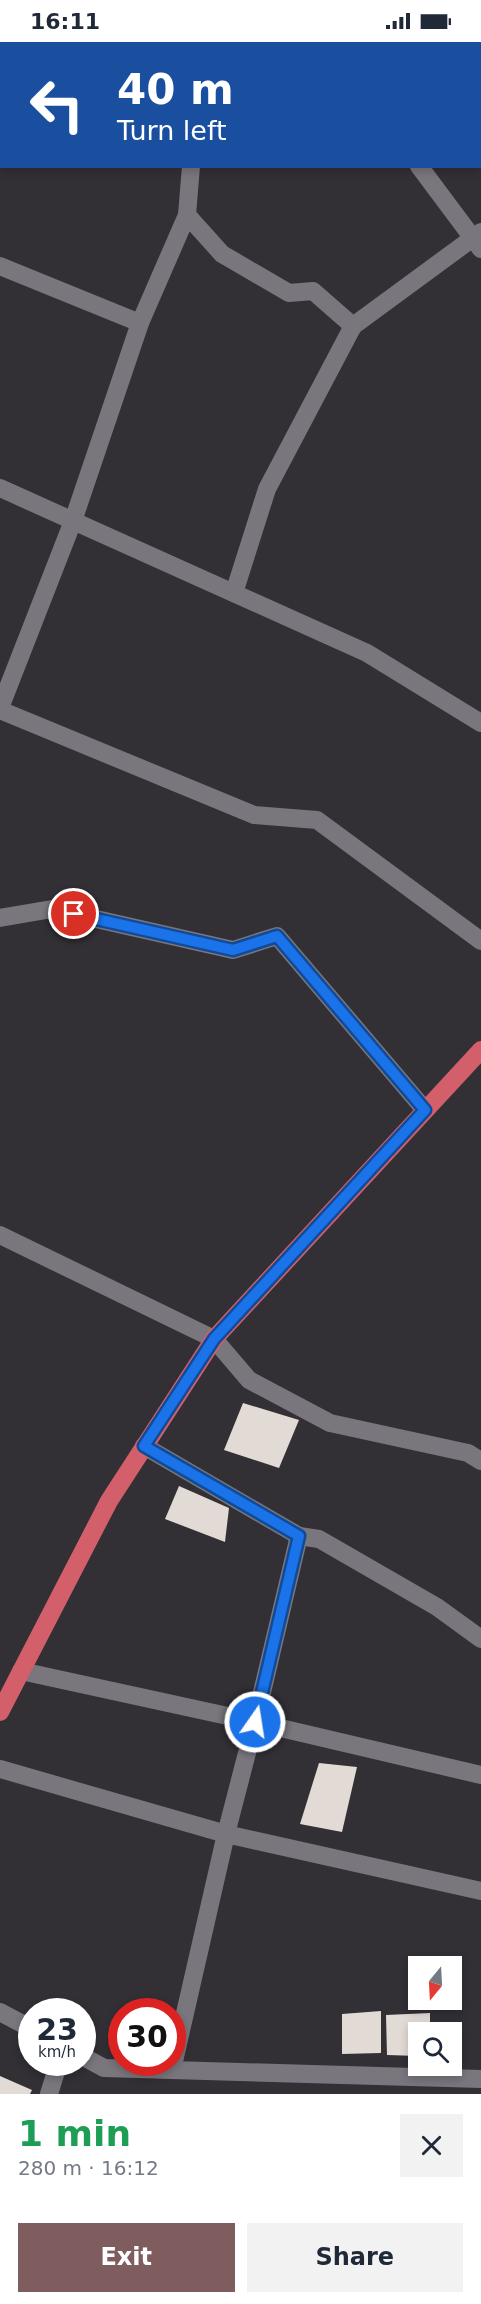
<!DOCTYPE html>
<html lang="en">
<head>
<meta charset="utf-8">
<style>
	:root { --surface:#fff; --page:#f2f2f3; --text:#1f2937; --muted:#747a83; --accent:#7f5d5f }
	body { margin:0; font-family:"DejaVu Sans",sans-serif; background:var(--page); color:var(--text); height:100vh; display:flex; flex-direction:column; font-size:22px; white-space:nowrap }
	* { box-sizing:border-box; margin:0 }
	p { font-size:20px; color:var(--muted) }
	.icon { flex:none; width:33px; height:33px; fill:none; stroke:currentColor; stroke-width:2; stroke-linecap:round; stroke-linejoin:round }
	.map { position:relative; height:2052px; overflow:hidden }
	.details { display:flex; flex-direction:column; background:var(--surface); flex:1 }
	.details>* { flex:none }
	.hud { position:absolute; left:0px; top:0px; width:482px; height:126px; box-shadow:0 3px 9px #0003; background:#1a4fa0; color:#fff; overflow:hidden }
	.needle { width:39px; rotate:198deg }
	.fabs { position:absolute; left:408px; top:1914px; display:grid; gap:12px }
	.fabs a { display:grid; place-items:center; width:54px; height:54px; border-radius:0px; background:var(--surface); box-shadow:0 3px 9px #0003; font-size:30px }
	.speed { position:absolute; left:18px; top:1956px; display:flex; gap:12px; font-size:30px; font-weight:700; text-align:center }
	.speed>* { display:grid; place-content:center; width:78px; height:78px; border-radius:50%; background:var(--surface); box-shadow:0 3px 9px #0003; line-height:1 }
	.speed small { font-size:15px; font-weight:400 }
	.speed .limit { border:9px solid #d22; background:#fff; color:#111 }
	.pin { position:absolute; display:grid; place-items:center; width:51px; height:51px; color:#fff; margin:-26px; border:3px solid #fff; border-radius:50%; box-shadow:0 2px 6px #0007 }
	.me { position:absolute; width:66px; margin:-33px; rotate:13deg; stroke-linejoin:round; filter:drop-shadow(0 0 4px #0008) }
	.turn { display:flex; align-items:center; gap:21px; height:126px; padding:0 18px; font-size:27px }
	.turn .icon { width:78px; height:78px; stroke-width:2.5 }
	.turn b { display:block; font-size:42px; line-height:51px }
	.round { display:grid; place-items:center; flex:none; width:63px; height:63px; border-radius:0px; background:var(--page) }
	.head { display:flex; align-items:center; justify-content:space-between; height:102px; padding:0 18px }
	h1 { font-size:36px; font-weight:600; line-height:45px; color:#1e9e55 }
	.primary-button { display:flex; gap:12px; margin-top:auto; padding:12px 18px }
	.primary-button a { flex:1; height:69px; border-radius:0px; background:var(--accent); color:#fff; font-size:24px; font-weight:600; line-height:69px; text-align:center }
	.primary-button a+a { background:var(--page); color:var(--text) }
	.status { display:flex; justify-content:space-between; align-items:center; height:42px; padding:0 30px; background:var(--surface); direction:ltr }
	.status svg { height:16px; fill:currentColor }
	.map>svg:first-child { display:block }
</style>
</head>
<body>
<div class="status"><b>16:11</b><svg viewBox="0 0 49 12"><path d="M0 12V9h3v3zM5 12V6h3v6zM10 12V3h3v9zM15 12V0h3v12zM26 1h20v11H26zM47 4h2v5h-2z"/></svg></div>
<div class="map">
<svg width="481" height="2052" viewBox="0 0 481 2052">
	<rect width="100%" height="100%" fill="#322f35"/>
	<g fill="#e2dbd5">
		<polygon points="243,1361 299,1378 279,1426 224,1408"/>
		<polygon points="179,1444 229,1466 225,1500 165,1477"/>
		<polygon points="319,1721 357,1725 342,1790 300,1782"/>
		<polygon points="381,1969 381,2011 342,2012 342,1972"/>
		<polygon points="430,1971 430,1990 418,1990 418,2014 387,2013 386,1973"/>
		<polygon points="0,2034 32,2048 30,2052 0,2052"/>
	</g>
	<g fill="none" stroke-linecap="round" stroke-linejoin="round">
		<g stroke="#79767d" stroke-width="18">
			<polyline points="325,0 326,2"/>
			<polyline points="58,2 59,0"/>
			<polyline points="0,17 2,17"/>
			<polyline points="419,124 481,207"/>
			<polyline points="187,173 191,124"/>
			<polyline points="0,224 140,281 73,479 0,666"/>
			<polyline points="140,281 187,173 222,212 289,251 313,249 353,284 481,190"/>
			<polyline points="0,446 367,611 481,681"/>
			<polyline points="234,551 267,447 353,284"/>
			<polyline points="0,668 254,773 317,778 481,899"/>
			<polyline points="0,876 52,867 233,908 277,894 425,1068"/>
			<polyline points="0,1193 214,1297 249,1338 330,1381 468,1411 481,1419"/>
			<polyline points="144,1404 299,1494 255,1680 481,1733"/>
			<polyline points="299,1494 319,1497 437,1565 481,1597"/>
			<polyline points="21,1629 255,1680 226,1792 481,1849"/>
			<polyline points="0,1727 226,1792 172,2028"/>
			<polyline points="0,1970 32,1987"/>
			<polyline points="82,2014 104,2026 481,2037"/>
			<polyline points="49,2052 59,2020"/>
		</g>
		<polyline stroke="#d25f69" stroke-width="18" points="0,1670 109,1459 214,1297 481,1008"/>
	</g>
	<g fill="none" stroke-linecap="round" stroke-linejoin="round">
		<g stroke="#114b97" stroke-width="15">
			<polyline id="route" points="74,872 233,908 277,894 425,1068 214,1297 144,1404 299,1494 255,1680"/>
		</g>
		<use href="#route" stroke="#1a73e8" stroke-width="10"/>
	</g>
</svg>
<div class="fabs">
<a><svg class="needle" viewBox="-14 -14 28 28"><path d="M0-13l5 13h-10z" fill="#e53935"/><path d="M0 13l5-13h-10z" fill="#747a83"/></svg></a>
<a><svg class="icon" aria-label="search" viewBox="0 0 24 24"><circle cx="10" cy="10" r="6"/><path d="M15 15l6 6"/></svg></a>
</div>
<div class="speed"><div>23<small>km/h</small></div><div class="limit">30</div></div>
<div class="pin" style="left:74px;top:872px;background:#d93025"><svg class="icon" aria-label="arrive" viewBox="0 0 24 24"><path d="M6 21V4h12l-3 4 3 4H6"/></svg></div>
<svg class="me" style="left:255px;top:1680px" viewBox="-20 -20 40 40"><circle r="17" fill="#1a73e8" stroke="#fff" stroke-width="3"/><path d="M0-11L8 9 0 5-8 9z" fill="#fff"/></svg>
<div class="hud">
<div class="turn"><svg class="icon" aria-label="left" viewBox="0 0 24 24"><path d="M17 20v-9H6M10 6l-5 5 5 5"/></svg><div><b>40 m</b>Turn left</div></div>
</div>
</div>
<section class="details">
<div class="head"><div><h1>1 min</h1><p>280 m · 16:12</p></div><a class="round"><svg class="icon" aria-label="close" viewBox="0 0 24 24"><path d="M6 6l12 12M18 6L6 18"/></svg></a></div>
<div class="primary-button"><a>Exit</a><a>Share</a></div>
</section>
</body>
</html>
